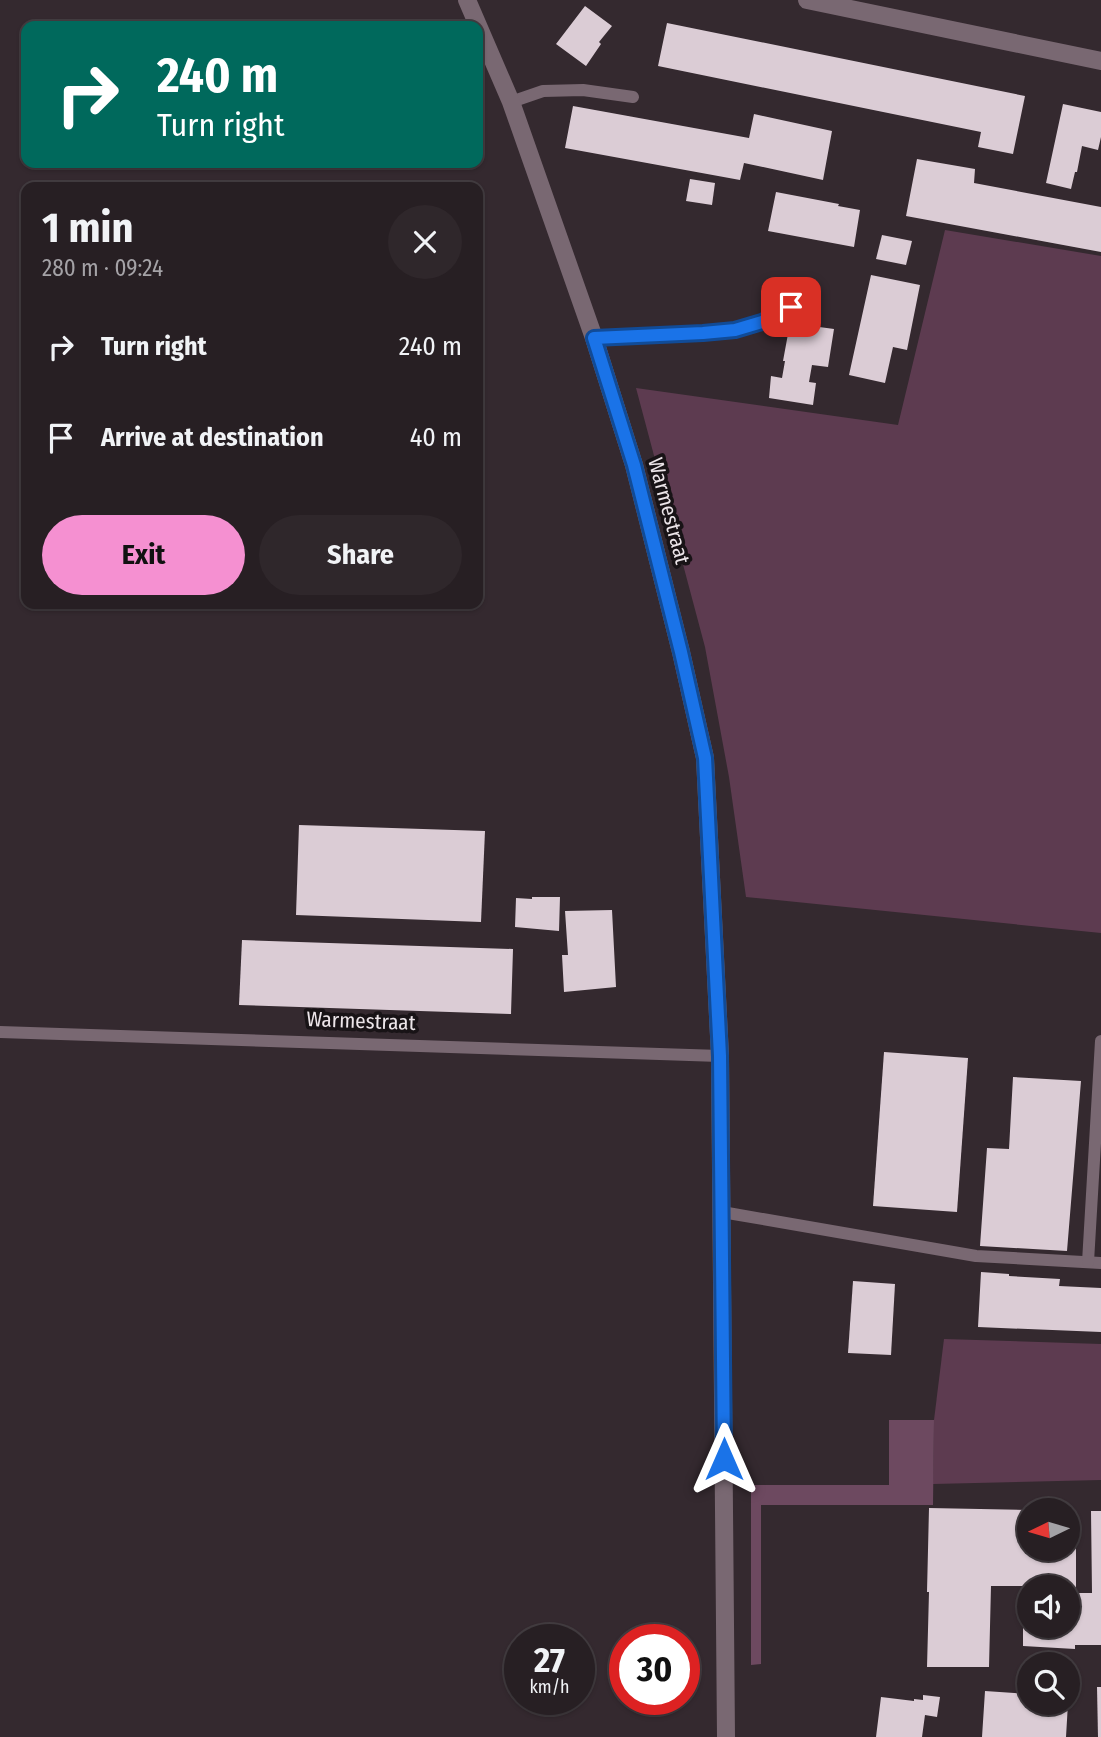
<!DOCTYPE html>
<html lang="en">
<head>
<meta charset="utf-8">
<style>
	:root { --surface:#271f23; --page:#2f272b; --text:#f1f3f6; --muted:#a4a2a6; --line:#433d41; --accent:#f590d1 }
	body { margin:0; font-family:"Fira Sans Condensed",sans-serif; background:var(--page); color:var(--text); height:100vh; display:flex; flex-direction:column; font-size:26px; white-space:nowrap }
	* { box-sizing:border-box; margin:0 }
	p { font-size:23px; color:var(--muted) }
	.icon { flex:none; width:38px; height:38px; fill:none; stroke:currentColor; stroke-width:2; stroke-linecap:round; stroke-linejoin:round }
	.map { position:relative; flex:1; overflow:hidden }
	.drawer { position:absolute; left:21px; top:182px; width:462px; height:427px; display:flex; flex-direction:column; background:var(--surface); border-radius:14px; box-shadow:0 2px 5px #0004,0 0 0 2px var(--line) }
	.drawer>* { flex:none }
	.top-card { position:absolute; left:21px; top:21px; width:462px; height:147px; border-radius:14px; box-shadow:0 2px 5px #0004,0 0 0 2px var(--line); background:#00695c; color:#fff; overflow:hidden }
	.needle { width:46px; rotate:265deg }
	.controls { position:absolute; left:1017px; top:1498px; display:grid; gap:14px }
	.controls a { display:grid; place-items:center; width:63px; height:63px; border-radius:50%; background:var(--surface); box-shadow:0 2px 5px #0004,0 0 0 2px var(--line); font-size:35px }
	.speed { position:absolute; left:504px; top:1624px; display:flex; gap:14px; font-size:35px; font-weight:700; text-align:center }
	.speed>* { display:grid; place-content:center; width:91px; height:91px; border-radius:50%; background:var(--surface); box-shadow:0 2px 5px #0004,0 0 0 2px var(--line); line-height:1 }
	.speed small { font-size:18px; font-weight:400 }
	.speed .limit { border:10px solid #d22; background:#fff; color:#111 }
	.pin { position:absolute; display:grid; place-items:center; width:60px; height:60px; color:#fff; margin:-30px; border-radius:14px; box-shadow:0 4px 10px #0006 }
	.me { position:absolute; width:77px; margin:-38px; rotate:0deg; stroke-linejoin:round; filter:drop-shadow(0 0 5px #0008) }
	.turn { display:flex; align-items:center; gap:24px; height:147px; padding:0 21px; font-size:32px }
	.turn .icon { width:91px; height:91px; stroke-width:2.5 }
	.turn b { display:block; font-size:49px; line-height:60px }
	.round { display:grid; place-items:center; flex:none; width:74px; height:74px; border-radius:37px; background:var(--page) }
	.headline { display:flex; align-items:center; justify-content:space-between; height:119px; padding:0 21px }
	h1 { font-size:42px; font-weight:700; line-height:52px }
	.primary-button { display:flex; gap:14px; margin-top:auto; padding:14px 21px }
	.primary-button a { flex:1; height:80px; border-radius:42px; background:var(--accent); color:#111; font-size:28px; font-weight:700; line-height:80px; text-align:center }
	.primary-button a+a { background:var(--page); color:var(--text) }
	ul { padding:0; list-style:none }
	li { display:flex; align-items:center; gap:21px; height:91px; padding:0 21px }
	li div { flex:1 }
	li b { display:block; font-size:26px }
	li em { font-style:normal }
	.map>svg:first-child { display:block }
</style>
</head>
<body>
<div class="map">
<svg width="1101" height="1737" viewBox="0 0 1101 1737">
	<rect width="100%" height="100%" fill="#34292f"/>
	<g fill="#5d3b50">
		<polygon points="945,230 1101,256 1101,933 746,897 729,777 705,647 636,388 898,425"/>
		<polygon points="944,1339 1101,1344 1101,1480 933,1484 934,1420"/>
	</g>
	<polygon fill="#6d4960" points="889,1420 934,1420 933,1505 761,1505 761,1664 751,1665 751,1485 889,1485"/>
	<g fill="#dbccd5" fill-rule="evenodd">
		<polygon points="585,6 612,26 599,42 601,44 586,66 556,44"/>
		<polygon points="667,23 1025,96 1013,154 978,147 981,132 658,66"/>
		<polygon points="1063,104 1101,112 1101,137 1098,150 1082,146 1077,172 1075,172 1071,189 1046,183"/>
		<polygon points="573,106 749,138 754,114 832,131 823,180 744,163 740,180 565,148"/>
		<polygon points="917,159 975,169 974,183 1101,207 1101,252 906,216"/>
		<polygon points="690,179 715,183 712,205 686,201"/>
		<polygon points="776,192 839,204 838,206 860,210 854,247 768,231"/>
		<polygon points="882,235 912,241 906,265 876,259"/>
		<polygon points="871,275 920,285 907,350 893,347 885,383 849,375"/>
		<polygon points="790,323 834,329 828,367 812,365 809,382 816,383 813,405 769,398 771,376 782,378 785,361 783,361"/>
		<polygon points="299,825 485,831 481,922 296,915"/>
		<polygon points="532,897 560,897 559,931 515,927 516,898 532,899"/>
		<polygon points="612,910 616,987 564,992 562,955 568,955 565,911"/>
		<polygon points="242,940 513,949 511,1014 239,1005"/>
		<polygon points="884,1052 968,1058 957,1212 873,1206"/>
		<polygon points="1013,1077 1081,1081 1067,1251 980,1246 987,1148 1009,1149"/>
		<polygon points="981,1272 1009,1274 1009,1276 1060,1279 1059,1286 1101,1288 1101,1332 978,1327"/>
		<polygon points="853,1281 895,1284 891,1355 848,1353"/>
		<path d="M 929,1508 L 1027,1510 L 1026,1518 L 1029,1518 L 1029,1549 L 1068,1549 L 1068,1518 L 1076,1518 L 1076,1593 L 1092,1593 L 1091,1511 L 1101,1511 L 1101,1645 L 1075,1645 L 1075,1649 L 1023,1646 L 1023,1586 L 991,1586 L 989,1667 L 927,1667 L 929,1592 L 927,1592 ZM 1029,1587 L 1068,1587 L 1068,1626 L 1029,1626 Z"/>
		<polygon points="1097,1687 1101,1687 1101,1737 1098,1737"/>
		<polygon points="985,1691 1029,1694 1029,1703 1068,1703 1066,1737 982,1737"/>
		<polygon points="923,1695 940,1697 937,1717 925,1715 922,1737 876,1737 881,1697 914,1701 914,1699 923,1700"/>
	</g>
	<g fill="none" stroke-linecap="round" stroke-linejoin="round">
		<g stroke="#796872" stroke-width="12">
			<polyline points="511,102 543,91 583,90 633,97"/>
			<polyline points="594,338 703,333 735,330 762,322 791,307 805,292"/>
			<polyline points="0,1032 720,1056"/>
			<polyline points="722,1212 976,1256 1101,1263"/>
			<polyline points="1088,1262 1101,1041"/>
		</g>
		<g stroke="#796872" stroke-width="18">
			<polyline points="467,0 511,102 594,338 634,465 681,652 705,758 720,1056 726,1737"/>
			<polyline points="807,0 1101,61"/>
		</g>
	</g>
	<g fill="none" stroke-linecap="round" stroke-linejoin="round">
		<g stroke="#114b97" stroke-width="18">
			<polyline id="route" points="724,1459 720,1056 705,758 681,652 634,465 594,338 703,333 735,330 762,322 791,307"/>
		</g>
		<use href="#route" stroke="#1a73e8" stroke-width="12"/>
	</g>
	<g text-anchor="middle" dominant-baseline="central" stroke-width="7" stroke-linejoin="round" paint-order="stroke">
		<g font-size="21" fill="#ece5e9" stroke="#181316">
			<text transform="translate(669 511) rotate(75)">Warmestraat</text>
			<text transform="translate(361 1021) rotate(2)">Warmestraat</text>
		</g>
	</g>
</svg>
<div class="controls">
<a><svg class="needle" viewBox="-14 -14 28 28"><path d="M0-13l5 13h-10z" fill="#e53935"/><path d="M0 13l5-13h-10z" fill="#a4a2a6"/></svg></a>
<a><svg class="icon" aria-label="sound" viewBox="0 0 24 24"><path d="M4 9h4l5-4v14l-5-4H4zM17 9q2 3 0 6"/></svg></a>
<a><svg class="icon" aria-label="search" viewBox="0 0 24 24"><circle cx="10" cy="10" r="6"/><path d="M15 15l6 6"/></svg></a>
</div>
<div class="speed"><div>27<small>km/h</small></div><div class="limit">30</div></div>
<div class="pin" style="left:791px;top:307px;background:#d93025"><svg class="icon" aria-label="arrive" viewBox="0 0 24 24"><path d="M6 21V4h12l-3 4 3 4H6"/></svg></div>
<svg class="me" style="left:724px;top:1459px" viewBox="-20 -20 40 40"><path d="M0-17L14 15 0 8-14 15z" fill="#1a73e8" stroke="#fff" stroke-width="4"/></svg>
<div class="top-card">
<div class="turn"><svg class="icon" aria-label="right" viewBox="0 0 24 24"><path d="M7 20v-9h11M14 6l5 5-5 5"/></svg><div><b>240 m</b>Turn right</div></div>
</div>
<section class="drawer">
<div class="headline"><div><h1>1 min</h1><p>280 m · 09:24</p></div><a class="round"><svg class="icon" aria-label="close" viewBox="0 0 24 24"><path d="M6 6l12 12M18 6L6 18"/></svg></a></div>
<ul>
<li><svg class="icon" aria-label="right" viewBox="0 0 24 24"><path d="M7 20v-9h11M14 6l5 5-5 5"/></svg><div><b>Turn right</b></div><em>240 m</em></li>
<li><svg class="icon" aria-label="arrive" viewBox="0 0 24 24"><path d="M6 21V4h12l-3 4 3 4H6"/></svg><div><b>Arrive at destination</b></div><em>40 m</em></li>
</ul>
<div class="primary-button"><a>Exit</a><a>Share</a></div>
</section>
</div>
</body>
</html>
